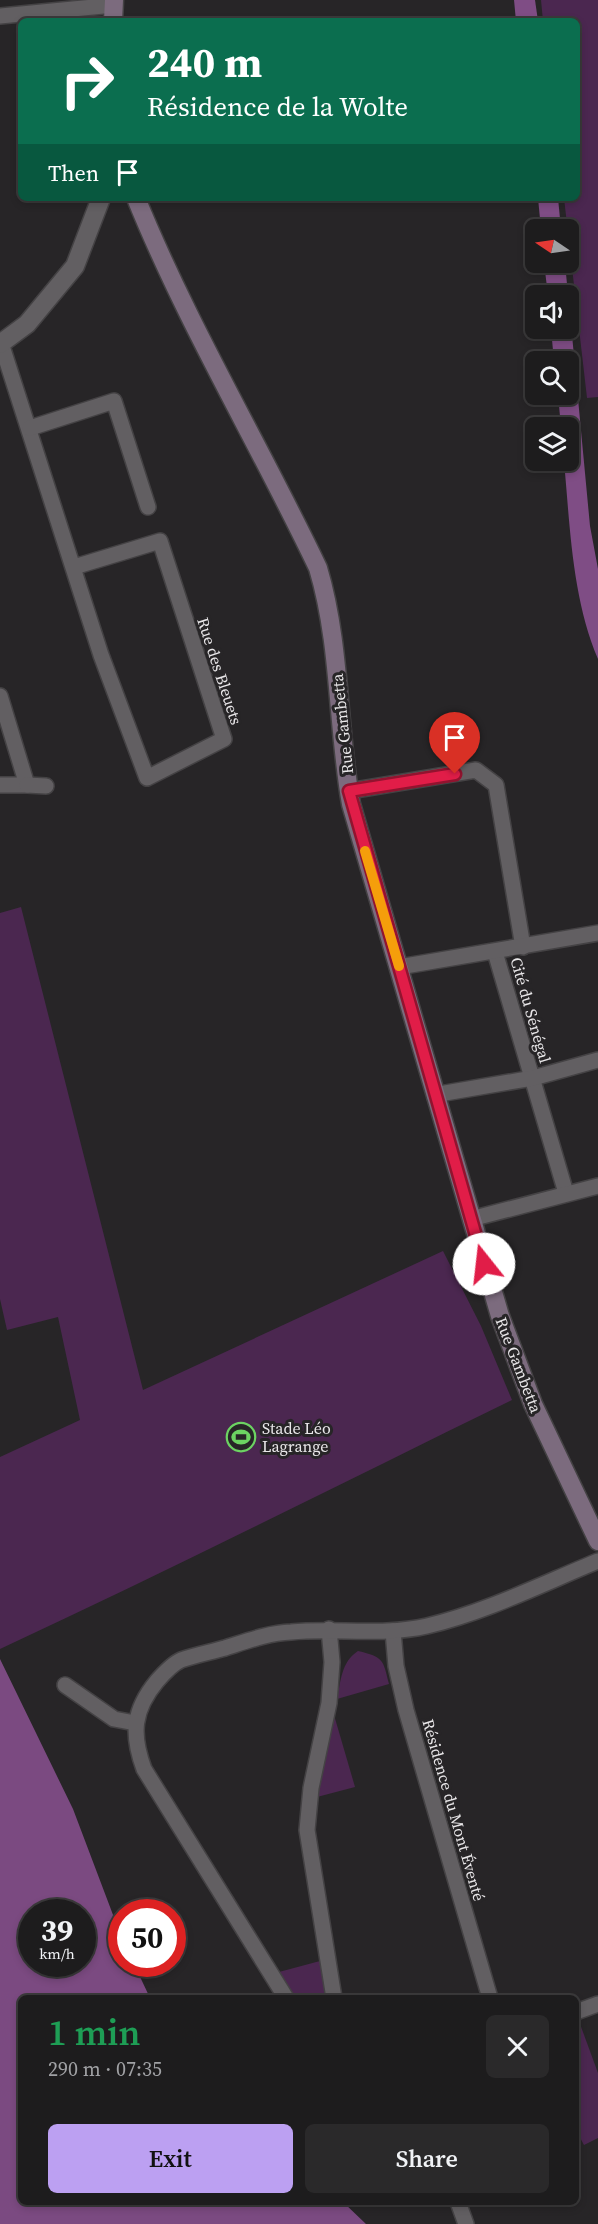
<!DOCTYPE html>
<html lang="en">
<head>
<meta charset="utf-8">
<style>
	:root { --surface:#1d1c1d; --page:#2a292a; --text:#f1f3f6; --muted:#a0a1a4; --line:#3b3a3b; --accent:#bca0f2 }
	body { margin:0; font-family:"Source Serif 4",serif; background:var(--page); color:var(--text); height:100vh; display:flex; flex-direction:column; font-size:22px; white-space:nowrap }
	* { box-sizing:border-box; margin:0 }
	p { font-size:20px; color:var(--muted) }
	.icon { flex:none; width:33px; height:33px; fill:none; stroke:currentColor; stroke-width:2; stroke-linecap:round; stroke-linejoin:round }
	.map { position:relative; flex:1; overflow:hidden }
	.panel { position:absolute; left:18px; top:1995px; width:561px; height:210px; display:flex; flex-direction:column; background:var(--surface); border-radius:9px; box-shadow:0 3px 9px #0003,0 0 0 2px var(--line) }
	.panel>* { flex:none }
	.hud { position:absolute; left:18px; top:18px; width:562px; height:183px; border-radius:9px; box-shadow:0 3px 9px #0003,0 0 0 2px var(--line); background:#0b6e4f; color:#fff; overflow:hidden }
	.needle { width:39px; rotate:283deg }
	.tools { position:absolute; left:525px; top:219px; display:grid; gap:12px }
	.tools a { display:grid; place-items:center; width:54px; height:54px; border-radius:9px; background:var(--surface); box-shadow:0 3px 9px #0003,0 0 0 2px var(--line); font-size:30px }
	.speed { position:absolute; left:18px; top:1899px; display:flex; gap:12px; font-size:30px; font-weight:700; text-align:center }
	.speed>* { display:grid; place-content:center; width:78px; height:78px; border-radius:50%; background:var(--surface); box-shadow:0 3px 9px #0003,0 0 0 2px var(--line); line-height:1 }
	.speed small { font-size:15px; font-weight:400 }
	.speed .limit { border:9px solid #d22; background:#fff; color:#111 }
	.pin { position:absolute; display:grid; place-items:center; width:51px; height:51px; color:#fff; margin:-62px -26px; border-radius:50% 50% 50% 0; rotate:-45deg; box-shadow:0 0 6px #0007 }
	.pin .icon { rotate:45deg }
	.me { position:absolute; width:66px; margin:-33px; rotate:344deg; stroke-linejoin:round; filter:drop-shadow(0 0 4px #0008) }
	.turn { display:flex; align-items:center; gap:21px; height:126px; padding:0 30px; font-size:27px }
	.turn .icon { width:78px; height:78px; stroke-width:2.5 }
	.turn b { display:block; font-size:42px; line-height:51px }
	.then { display:flex; align-items:center; height:57px; padding:0 30px; background:#0003; gap:12px; font-size:22px }
	.round { display:grid; place-items:center; flex:none; width:63px; height:63px; border-radius:9px; background:var(--page) }
	.summary { display:flex; align-items:center; justify-content:space-between; height:102px; padding:0 30px }
	h1 { font-size:36px; font-weight:600; line-height:45px; color:#1e9e55 }
	.cta { display:flex; gap:12px; margin-top:auto; padding:12px 30px }
	.cta a { flex:1; height:69px; border-radius:9px; background:var(--accent); color:#111; font-size:24px; font-weight:600; line-height:69px; text-align:center }
	.cta a+a { background:var(--page); color:var(--text) }
	.map>svg:first-child { display:block }
</style>
</head>
<body>
<div class="map">
<svg width="598" height="2224" viewBox="0 0 598 2224">
	<rect width="100%" height="100%" fill="#272527"/>
	<g fill="#4b2750">
		<polygon points="541,0 598,0 598,397 587,398 564,198 578,198 578,21 543,21"/>
		<path d="M 21,907 L 143,1390 L 443,1251 L 481,1326 L 512,1400 C 342,1483 172,1569 0,1649 L 0,1457 L 80,1420 L 58,1317 L 7,1330 L 0,1299 L 0,913 Z"/>
		<path d="M 358,1651 C 384,1657 383,1660 389,1684 L 337,1699 C 341,1681 341,1662 358,1651 Z"/>
		<polygon points="334,1715 355,1787 317,1797"/>
		<polygon points="320,1961 326,1998 295,1998 279,1972"/>
		<polygon points="580,2024 598,2073 598,2138 584,2145 576,2130 576,2026"/>
	</g>
	<path fill="#7b4a81" fill-rule="evenodd" d="M 0,1659 L 73,1809 L 121,1936 L 122,1964 L 134,1964 L 150,1998 L 21,1998 L 21,2202 L 343,2202 L 366,2224 L 0,2224 ZM 32,1912 L 82,1912 L 82,1964 L 32,1964 Z"/>
	<g fill="#7f4d85">
		<polygon points="514,0 535,0 538,21 516,21"/>
		<polygon points="538,198 558,198 561,229 541,229"/>
		<polygon points="544,263 565,263 568,295 548,295"/>
		<path d="M 569,303 L 590,526 L 598,569 L 598,659 C 572,598 570,526 564,461 L 568,460 L 568,428 L 561,427 L 558,395 L 568,394 L 568,362 L 554,361 L 551,329 L 568,328 Z"/>
	</g>
	<g fill="none" stroke-linecap="round" stroke-linejoin="round">
		<g stroke="#444244" stroke-width="18">
			<g id="minor">
				<polyline points="0,16 114,5"/>
				<polyline points="1,343 101,655 147,778 224,739 160,541 74,567"/>
				<polyline points="30,428 114,401 148,507"/>
				<polyline points="0,696 27,785 0,785"/>
				<polyline points="27,785 46,786"/>
				<polyline points="349,791 476,770 496,785 523,947"/>
				<polyline points="495,952 566,1193"/>
				<polyline points="399,967 598,933"/>
				<polyline points="435,1097 445,1093 533,1078 598,1060"/>
				<polyline points="471,1219 598,1186"/>
				<polyline points="329,1629 332,1662 329,1703 311,1788 307,1830 334,1998"/>
				<polyline points="393,1631 396,1666 406,1710 490,1998"/>
				<polyline points="65,1685 114,1719 135,1723"/>
				<path d="M 286,1998 L 144,1769 C 131,1734 133,1710 157,1681 C 164,1673 172,1664 181,1660 C 195,1655 211,1652 225,1648 C 247,1641 268,1633 291,1632 C 336,1628 383,1636 427,1626 C 486,1612 542,1584 598,1561"/>
				<polyline points="576,2012 598,2004"/>
				<polyline points="458,2202 466,2224"/>
			</g>
		</g>
		<g stroke="#444244" stroke-width="21">
			<polyline id="tertiary" points="0,344 27,324 75,266 101,198"/>
		</g>
		<g stroke="#444244" stroke-width="21">
			<g id="secondary">
				<polyline points="113,21 114,0"/>
				<path d="M 136,198 C 188,326 259,444 318,568 C 341,645 337,726 351,804 L 500,1316 L 533,1404 L 598,1541"/>
			</g>
		</g>
		<use href="#minor" stroke="#625f62" stroke-width="15"/>
		<use href="#tertiary" stroke="#625f62" stroke-width="18"/>
		<use href="#secondary" stroke="#7c6b7e" stroke-width="18"/>
	</g>
	<g fill="none" stroke-linecap="round" stroke-linejoin="round">
		<g stroke="#92132f" stroke-width="15">
			<polyline id="route" points="455,774 349,791 484,1264"/>
		</g>
		<use href="#route" stroke="#e11d48" stroke-width="10"/>
		<polyline stroke="#f59e0b" stroke-width="10" points="365,851 399,966"/>
	</g>
	<defs>
		<g id="stadium-ring" transform="scale(1.5)"><circle r="9.5" fill="#272527" stroke="#6cd362" stroke-width="1.5"/><path d="M0-5a6.5 5 0 1 0 0 10a6.5 5 0 1 0 0-10ZM-3.5-1.8h7v3.6h-7Z" fill="#6cd362"/></g>
	</defs>
	<g fill-rule="evenodd">
		<use href="#stadium-ring" x="241" y="1437"/>
	</g>
	<g text-anchor="middle" dominant-baseline="central" stroke-width="6" stroke-linejoin="round" paint-order="stroke">
		<g font-size="16" fill="#e9e7e9" stroke="#272527">
			<text transform="translate(220 671) rotate(72)">Rue des Bleuets</text>
			<text transform="translate(342 724) rotate(-96)">Rue Gambetta</text>
			<text transform="translate(531 1010) rotate(74)">Cité du Sénégal</text>
			<text transform="translate(519 1365) rotate(69)">Rue Gambetta</text>
			<text transform="translate(454 1810) rotate(74)">Résidence du Mont Éventé</text>
		</g>
		<g font-size="16" fill="#e9e7e9" stroke="#272527" text-anchor="start">
			<text x="262" y="1428">Stade Léo<tspan x="262" dy="18">Lagrange</tspan></text>
		</g>
	</g>
</svg>
<div class="tools">
<a><svg class="needle" viewBox="-14 -14 28 28"><path d="M0-13l5 13h-10z" fill="#e53935"/><path d="M0 13l5-13h-10z" fill="#a0a1a4"/></svg></a>
<a><svg class="icon" aria-label="sound" viewBox="0 0 24 24"><path d="M4 9h4l5-4v14l-5-4H4zM17 9q2 3 0 6"/></svg></a>
<a><svg class="icon" aria-label="search" viewBox="0 0 24 24"><circle cx="10" cy="10" r="6"/><path d="M15 15l6 6"/></svg></a>
<a><svg class="icon" aria-label="layers" viewBox="0 0 24 24"><path d="M12 4l9 5-9 5-9-5zM3 14l9 5 9-5"/></svg></a>
</div>
<div class="speed"><div>39<small>km/h</small></div><div class="limit">50</div></div>
<div class="pin" style="left:455px;top:774px;background:#d93025"><svg class="icon" aria-label="arrive" viewBox="0 0 24 24"><path d="M6 21V4h12l-3 4 3 4H6"/></svg></div>
<svg class="me" style="left:484px;top:1264px" viewBox="-20 -20 40 40"><circle r="19" fill="#fff"/><path d="M0-13L10 11 0 6-10 11z" fill="#e11d48"/></svg>
<div class="hud">
<div class="turn"><svg class="icon" aria-label="right" viewBox="0 0 24 24"><path d="M7 20v-9h11M14 6l5 5-5 5"/></svg><div><b>240 m</b>Résidence de la Wolte</div></div>
<div class="then">Then<svg class="icon" aria-label="arrive" viewBox="0 0 24 24"><path d="M6 21V4h12l-3 4 3 4H6"/></svg></div>
</div>
<section class="panel">
<div class="summary"><div><h1>1 min</h1><p>290 m · 07:35</p></div><a class="round"><svg class="icon" aria-label="close" viewBox="0 0 24 24"><path d="M6 6l12 12M18 6L6 18"/></svg></a></div>
<div class="cta"><a>Exit</a><a>Share</a></div>
</section>
</div>
</body>
</html>
